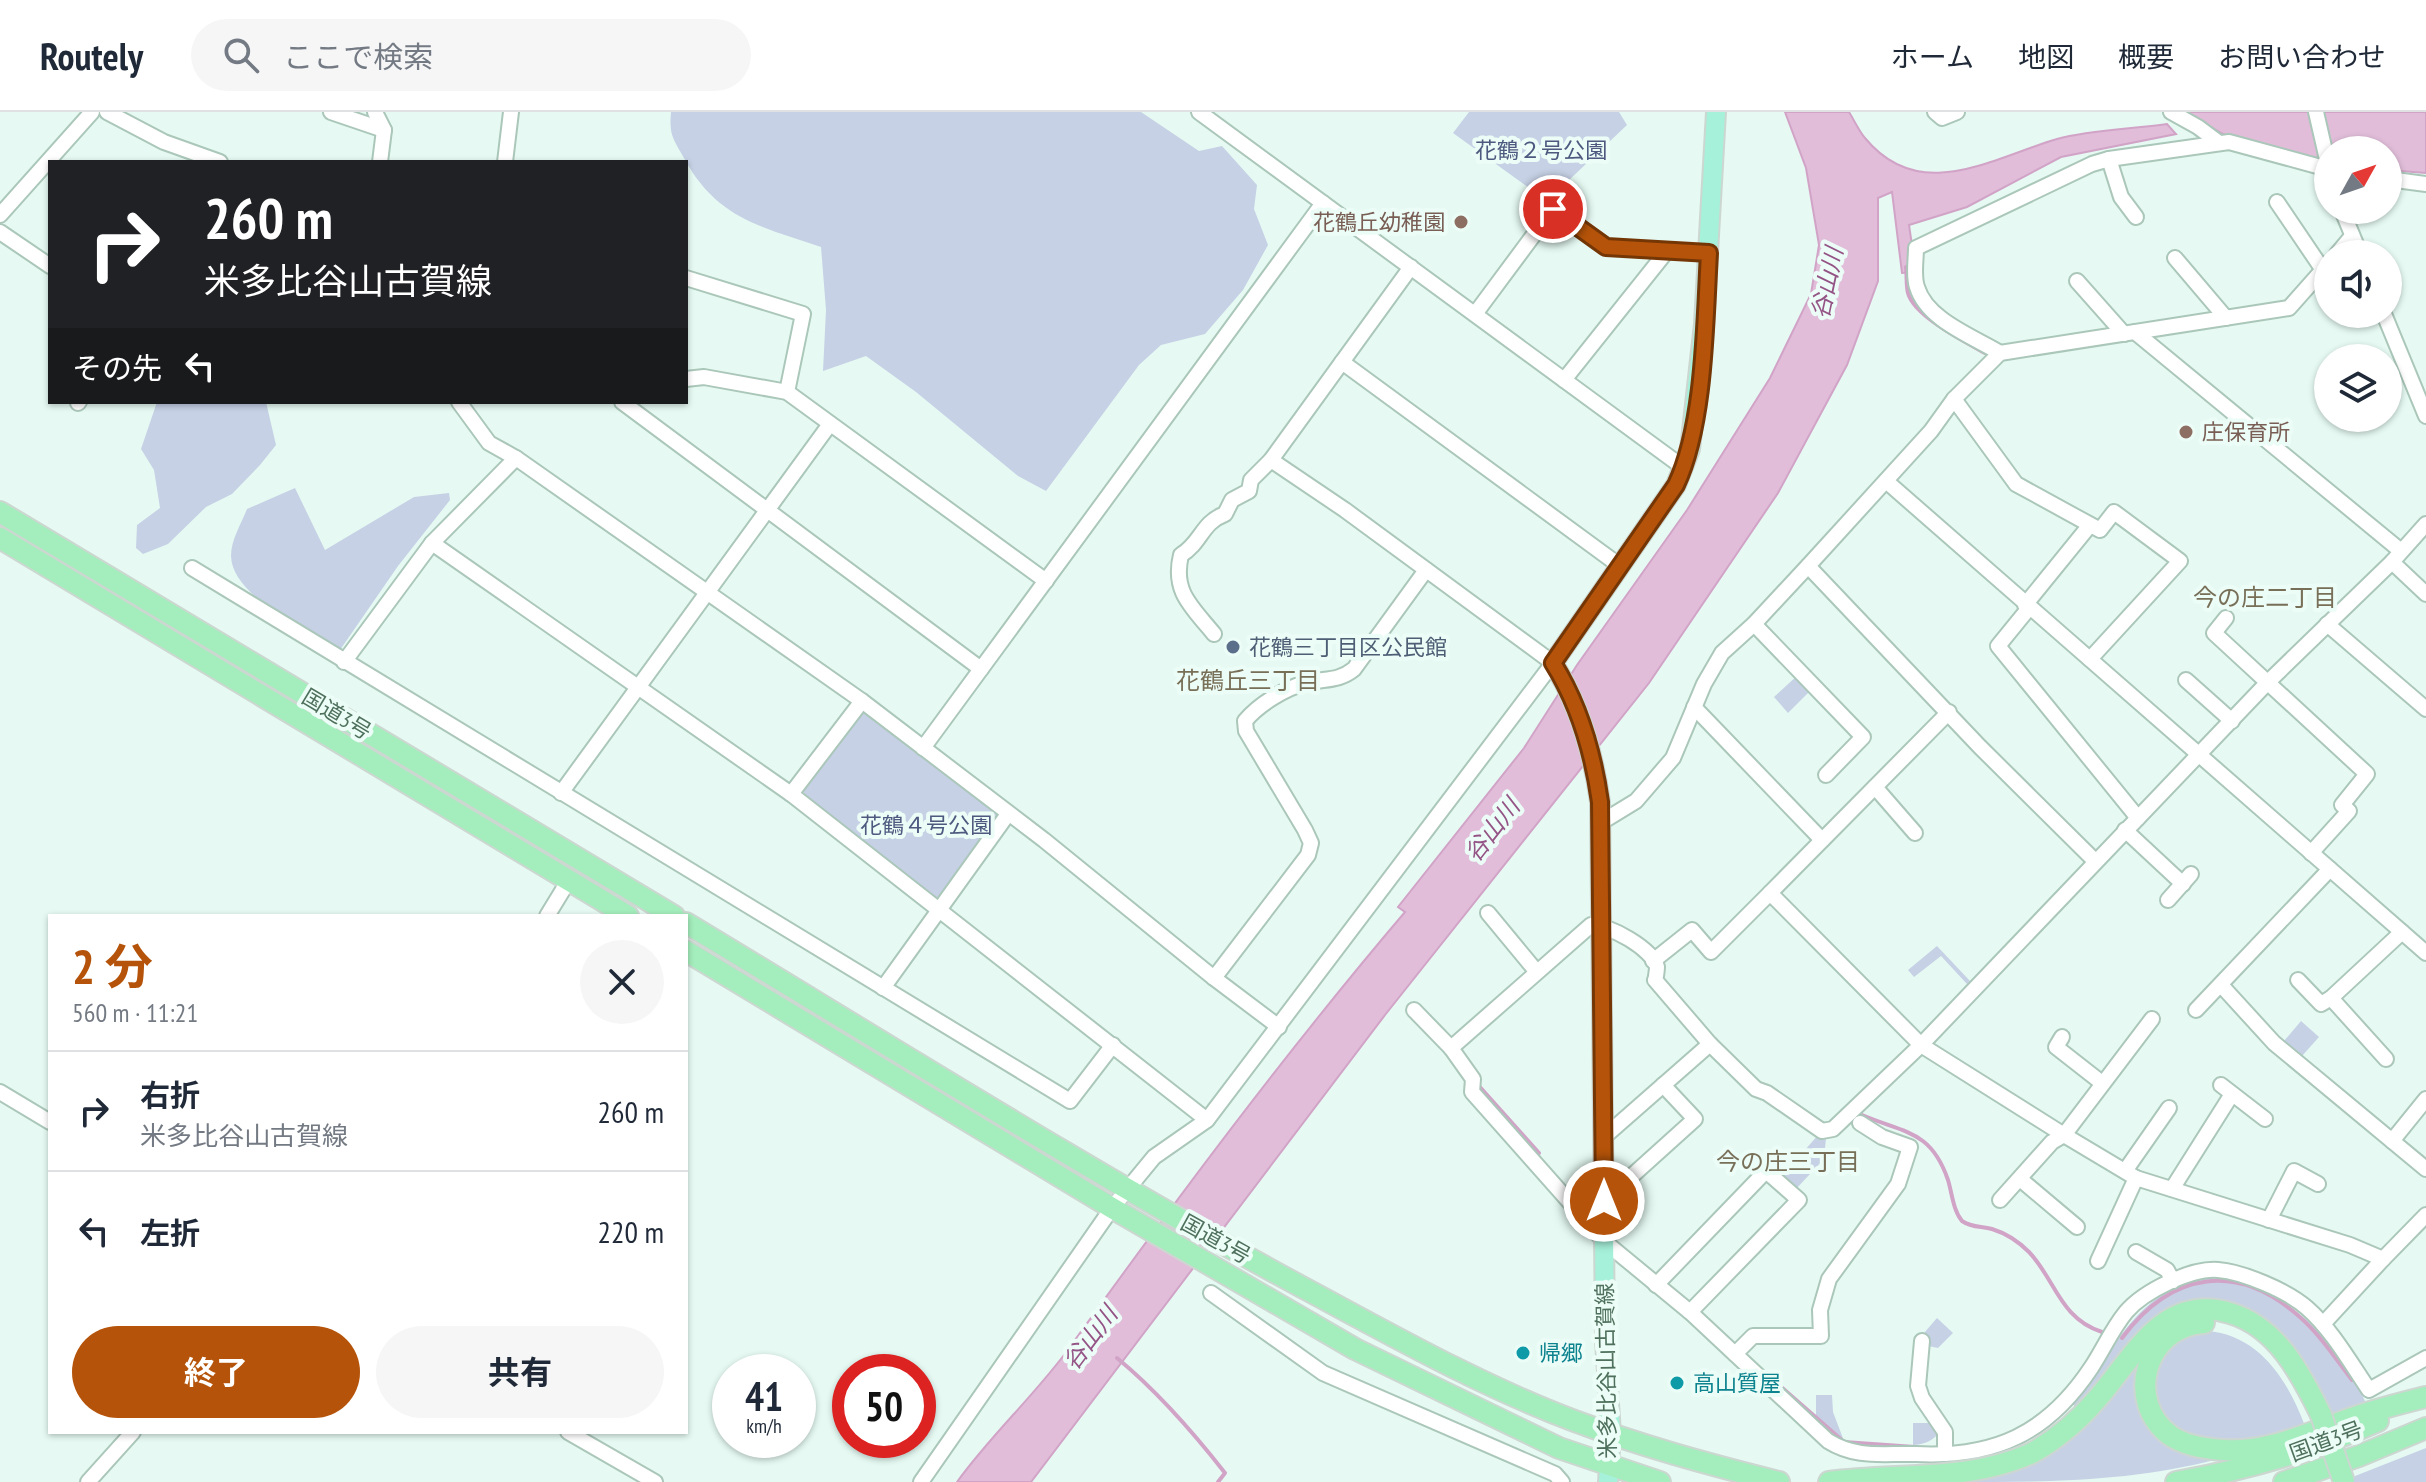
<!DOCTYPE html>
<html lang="ja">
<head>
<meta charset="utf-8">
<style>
	:root { --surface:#fff; --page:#f6f6f7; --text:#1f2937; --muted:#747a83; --line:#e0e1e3; --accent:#b45309 }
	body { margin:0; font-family:"PT Sans Narrow","Noto Sans JP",sans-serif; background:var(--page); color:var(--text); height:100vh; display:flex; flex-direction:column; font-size:30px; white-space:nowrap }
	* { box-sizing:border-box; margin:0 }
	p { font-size:26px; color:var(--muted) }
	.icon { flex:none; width:44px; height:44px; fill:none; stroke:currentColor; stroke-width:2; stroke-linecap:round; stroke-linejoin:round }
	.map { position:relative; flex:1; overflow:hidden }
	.sheet { position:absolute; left:48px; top:802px; width:640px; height:520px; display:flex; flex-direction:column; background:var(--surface); border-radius:0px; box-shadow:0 2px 6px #0004 }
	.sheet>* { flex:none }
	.top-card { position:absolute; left:48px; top:48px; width:640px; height:244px; border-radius:0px; box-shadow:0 2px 6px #0004; background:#202124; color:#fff; overflow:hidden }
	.needle { width:52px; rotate:50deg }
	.tools { position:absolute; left:2314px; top:24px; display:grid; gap:16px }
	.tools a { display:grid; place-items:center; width:88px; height:88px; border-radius:50%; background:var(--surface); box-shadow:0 2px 6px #0004; font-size:40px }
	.speed { position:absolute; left:712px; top:1242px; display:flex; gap:16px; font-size:40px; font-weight:700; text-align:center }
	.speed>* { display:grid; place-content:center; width:104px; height:104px; border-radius:50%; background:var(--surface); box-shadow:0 2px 6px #0004; line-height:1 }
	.speed small { font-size:20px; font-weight:400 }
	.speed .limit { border:12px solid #d22; background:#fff; color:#111 }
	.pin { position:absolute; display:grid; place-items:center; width:68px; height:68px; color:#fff; margin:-34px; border:4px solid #fff; border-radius:50%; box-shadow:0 2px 8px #0007 }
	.me { position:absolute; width:88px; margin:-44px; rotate:0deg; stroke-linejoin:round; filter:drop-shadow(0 0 6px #0008) }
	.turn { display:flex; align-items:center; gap:28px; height:168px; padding:0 24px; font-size:36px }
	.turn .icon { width:104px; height:104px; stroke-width:2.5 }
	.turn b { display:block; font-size:56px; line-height:68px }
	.then { display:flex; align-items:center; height:76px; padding:0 24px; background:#0003; gap:16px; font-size:30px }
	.round { display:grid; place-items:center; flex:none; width:84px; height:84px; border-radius:42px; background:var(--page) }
	.overview { display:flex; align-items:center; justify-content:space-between; height:136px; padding:0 24px }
	h1 { font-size:48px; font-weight:700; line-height:60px; color:var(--accent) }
	.primary-button { display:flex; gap:16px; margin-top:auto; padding:16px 24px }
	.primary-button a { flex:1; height:92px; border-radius:48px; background:var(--accent); color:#fff; font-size:32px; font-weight:700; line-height:92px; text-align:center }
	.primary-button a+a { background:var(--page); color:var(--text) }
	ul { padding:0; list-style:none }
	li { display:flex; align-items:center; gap:24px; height:120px; padding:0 24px; border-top:2px solid var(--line) }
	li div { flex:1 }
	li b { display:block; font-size:30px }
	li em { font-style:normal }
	header { display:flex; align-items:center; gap:48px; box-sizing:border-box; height:112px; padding:0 40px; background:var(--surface); border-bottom:2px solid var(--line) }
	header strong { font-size:38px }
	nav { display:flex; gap:44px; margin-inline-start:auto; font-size:28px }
	.search { width:560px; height:72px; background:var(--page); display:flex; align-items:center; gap:20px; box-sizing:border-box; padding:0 28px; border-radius:44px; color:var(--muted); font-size:30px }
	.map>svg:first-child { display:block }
</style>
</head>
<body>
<header>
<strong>Routely</strong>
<div class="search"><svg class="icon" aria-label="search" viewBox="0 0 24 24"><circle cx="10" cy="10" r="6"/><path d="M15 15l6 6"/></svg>ここで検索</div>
<nav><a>ホーム</a><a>地図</a><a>概要</a><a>お問い合わせ</a></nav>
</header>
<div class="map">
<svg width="2426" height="1370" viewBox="0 0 2426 1370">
	<rect width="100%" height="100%" fill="#e6faf3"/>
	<g fill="#c6d1e5">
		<path d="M 671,0 L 1141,0 L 1199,39 L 1222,34 L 1257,73 L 1254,97 L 1268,133 L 1243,178 L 1205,222 L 1161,233 L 1139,253 L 1046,379 L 1018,364 L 916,280 L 866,244 L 823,259 L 826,198 L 821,135 C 761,115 716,106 684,46 C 673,26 669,23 671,0 Z"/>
		<polygon points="1469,0 1619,0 1627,13 1547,89 1453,21"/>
		<polygon points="157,290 266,290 276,333 260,353 232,382 206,395 168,432 143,442 136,436 137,413 160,396 154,358 141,337"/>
		<path d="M 295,376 L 325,438 L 414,385 L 449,381 L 450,388 L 398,454 L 340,538 C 309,519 232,485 231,444 C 231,428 241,412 247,397 Z"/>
		<polygon points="1798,563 1811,578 1788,601 1774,585"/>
		<polygon points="867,601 996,701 998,708 941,784 934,786 805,684 803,678 860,602"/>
		<polygon points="1937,834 1970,869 1967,872 1941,844 1914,865 1908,858"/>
		<polygon points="2301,909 2319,925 2302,944 2284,929"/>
		<polygon points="1819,1022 1826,1026 1824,1047 1796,1077 1782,1064"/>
		<path d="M 2199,1166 C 2278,1164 2334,1224 2366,1291 L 2329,1305 L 2304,1253 L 2211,1191 L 2077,1298 L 2073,1292 C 2112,1242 2133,1184 2199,1166 Z"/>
		<polygon points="1937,1206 1953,1221 1938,1236 1928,1234 1924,1221"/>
		<path d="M 2207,1219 C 2260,1223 2288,1269 2305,1314 C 2278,1322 2250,1333 2221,1331 C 2174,1328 2144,1297 2159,1250 C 2163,1240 2172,1228 2183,1224 C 2190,1221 2199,1220 2207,1219 Z"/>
		<path d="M 2137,1244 L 2143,1248 L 2140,1292 L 2218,1347 C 2130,1370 2047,1370 1956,1370 L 2017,1353 Z"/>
		<polygon points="1816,1283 1832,1283 1833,1300 1844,1329 1816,1304"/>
		<path d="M 1913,1311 L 1933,1311 L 1940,1319 C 1935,1328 1923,1333 1913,1333 Z"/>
		<polygon points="2426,1336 2426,1370 2351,1370 2350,1366"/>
	</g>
	<g fill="#e1bdd9" stroke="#d1a4c7" stroke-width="2">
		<path d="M 1785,0 L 1849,0 C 1854,8 1859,19 1865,26 C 1920,93 1992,46 2057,27 C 2090,18 2133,17 2167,12 L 2176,22 L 2061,45 L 1967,95 L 1909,113 L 1916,160 L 1902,161 L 1892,80 L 1878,86 L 1878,169 L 1847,253 L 1778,381 L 1649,571 L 1385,903 L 1031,1370 L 957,1370 C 990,1324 1033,1285 1067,1239 C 1175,1089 1285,941 1405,800 L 1398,795 L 1524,636 L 1577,553 L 1687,398 L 1770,266 L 1811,182 L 1819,133 L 1806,56 Z"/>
		<polygon points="2185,0 2426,0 2426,61 2388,58 2388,38 2328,38 2328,50 2223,22"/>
	</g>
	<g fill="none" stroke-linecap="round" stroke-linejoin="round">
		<g stroke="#d1a4c7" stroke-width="4">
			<path d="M 1906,155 C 1907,163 1906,174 1908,181 C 1914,204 1965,230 1985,241"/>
			<polyline points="1479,974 1539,1041"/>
			<path d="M 1862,1003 C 1904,1021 1931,1018 1948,1068 C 1952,1081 1953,1098 1962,1109 C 1972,1116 1981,1114 1992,1117 C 2005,1121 2019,1130 2029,1140 C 2055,1167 2060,1207 2102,1220"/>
			<path d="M 2122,1226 C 2172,1159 2238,1149 2301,1206 C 2321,1224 2336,1247 2352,1268"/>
			<path d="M 1117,1246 C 1157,1279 1193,1320 1225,1361 L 1218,1370"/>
			<polyline points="1763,1259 1844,1330 1915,1335"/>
		</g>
		<g stroke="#abc7ba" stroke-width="18">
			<g id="minor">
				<polyline points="107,0 164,30 220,50"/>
				<polyline points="331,0 384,18"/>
				<polyline points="375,0 384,18 380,50"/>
				<polyline points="1199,0 1684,356"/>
				<polyline points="1935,0 1942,6 1957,0"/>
				<polyline points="2171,0 2198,15 2218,30"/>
				<polyline points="2316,0 2328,52"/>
				<polyline points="2109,47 2121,85 2136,105"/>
				<polyline points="505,50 511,0"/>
				<polyline points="2388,67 2426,72"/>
				<polyline points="2277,90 2323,158"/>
				<polyline points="2342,98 2360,142"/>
				<polyline points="0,103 92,0"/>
				<polyline points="0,120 50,154"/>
				<polyline points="2337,142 2352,124"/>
				<polyline points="2175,146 2226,206"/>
				<polyline points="686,166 803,202 787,280"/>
				<polyline points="2077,169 2124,222"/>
				<polyline points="1475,202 1553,97 1606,135 1667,139"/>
				<polyline points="2384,202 2426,304"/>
				<polyline points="2135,220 2401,439"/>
				<path d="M 2000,241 C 1972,224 1927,208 1917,175 C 1913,164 1916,148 1916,136 L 2092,52 L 2109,47 L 2229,30 L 2328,57"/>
				<polyline points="1342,250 1620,454"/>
				<polyline points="686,267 704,265 787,280 1046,469"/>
				<polyline points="1564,268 1667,139 1709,141"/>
				<polyline points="1954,287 2016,372 2100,418 2114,400 2180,449 2090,547"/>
				<polyline points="459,290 489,331 516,346 862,589 1044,728 1214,866 1279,915"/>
				<polyline points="622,290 981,557"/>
				<polyline points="78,291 79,290"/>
				<polyline points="1886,369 2426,841"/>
				<path d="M 2426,412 L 2392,450 L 2268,570 L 1921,933 L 1833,1017 L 1822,1019 L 1767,981 L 1756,977 L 1710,932 L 1655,868 C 1656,866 1657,857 1657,855 C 1653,837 1608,812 1591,813 L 1451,936 L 1473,967 L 1472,980 L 1605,1130 L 1690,1200 L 1828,1329 C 1857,1347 1883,1341 1916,1342 C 1994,1346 2047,1322 2091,1256 C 2103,1238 2112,1217 2126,1200 C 2144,1179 2191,1156 2218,1158 C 2243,1160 2288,1179 2307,1196 C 2332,1218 2350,1250 2369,1278 L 2426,1246"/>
				<polyline points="432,431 791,682 1207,1008"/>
				<polyline points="2392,450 2426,482"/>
				<polyline points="1808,454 1980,635 2095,749"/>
				<polyline points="192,456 1070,989 1113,933"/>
				<polyline points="2025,493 2090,413"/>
				<polyline points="2029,496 1998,534 2138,706"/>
				<polyline points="2226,506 2214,521 2367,662 2342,693 2349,699 2311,741"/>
				<polyline points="1754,512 1863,625 1826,663"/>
				<polyline points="2327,512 2426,597"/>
				<path d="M 1214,522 C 1192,495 1172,480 1181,443 C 1202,430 1201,411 1225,402 L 1232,388 L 1249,379 L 1251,368 L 1271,348 L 1411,155"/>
				<polyline points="344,550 432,431 516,346"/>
				<polyline points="2186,568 2232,609"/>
				<polyline points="1694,595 1822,728"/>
				<polyline points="923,636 1323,91"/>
				<polyline points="1875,675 1915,721"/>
				<polyline points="561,681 830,312"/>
				<polyline points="791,682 862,589"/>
				<polyline points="1600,711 1636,689 1673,646 1704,572 1722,541 1754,512 1808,454 1931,319 1954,287 2000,241 2289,196 2328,152"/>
				<polyline points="2125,718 2183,772"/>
				<polyline points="1770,781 1949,600"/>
				<polyline points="2168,788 2191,762"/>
				<polyline points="1488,801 1536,859"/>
				<polyline points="547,804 569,768"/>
				<polyline points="1653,849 1692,818 1711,840 1770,781 1921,933 2064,1023 2136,1066 2350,1133 2383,1147 2426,1103"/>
				<path d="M 1214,866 L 1308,743 L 1311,731 L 1305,718 L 1246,619 L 1245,609 C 1258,593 1285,576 1306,571 C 1324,566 1338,570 1354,557 L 1426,458"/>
				<polyline points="2298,868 2321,892 2331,886 2402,820"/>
				<polyline points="2221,873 2274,931 2426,1057"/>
				<polyline points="883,876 1008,702"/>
				<polyline points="2331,886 2386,947"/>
				<polyline points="1414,898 1451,936"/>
				<polyline points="2196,898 2330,757"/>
				<polyline points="2062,925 2056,935 2102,971"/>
				<polyline points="2221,973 2265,1007"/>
				<polyline points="0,980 50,1010"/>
				<polyline points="1604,1025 1710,932"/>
				<polyline points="2392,1029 2426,987"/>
				<polyline points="2125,1059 2169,996"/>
				<polyline points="2020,1067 2077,1115"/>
				<polyline points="2172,1077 2232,982"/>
				<polyline points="2000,1088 2052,1030 2064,1023 2152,907"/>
				<polyline points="1604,1089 1695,1007 1663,973"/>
				<polyline points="2269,1108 2294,1059 2318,1072"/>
				<polyline points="2136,1140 2167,1158 2173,1169"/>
				<polyline points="2098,1149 2136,1066"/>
				<polyline points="1656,1173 1766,1059 1799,1088 1690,1200"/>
				<polyline points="1211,1181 1323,1261 1555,1362 1562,1370"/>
				<polyline points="2323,1212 2383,1147"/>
				<polyline points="1922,1229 1918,1274 1922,1286 1945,1320 1945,1342"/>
				<polyline points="1735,1242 1753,1224 1821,1224 1820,1198 1829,1167 1898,1072 1910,1035 1882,1025 1860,1011"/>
				<polyline points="568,1320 655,1370"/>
				<polyline points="88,1370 133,1320"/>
				<polyline points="921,1370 1112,1096 1154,1045 1207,1008 1553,551 1345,398 1271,348"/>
			</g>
		</g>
		<g stroke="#cdd7d1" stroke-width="22">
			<path id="major" d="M 1608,1370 L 1611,1322 L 1605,1229 L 1600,690 C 1593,640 1580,594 1553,551 L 1676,373 L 1690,337 L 1704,212 L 1716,0"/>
		</g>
		<g stroke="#cdd7d1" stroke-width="24">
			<g id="highway">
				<polyline points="0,400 674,804"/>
				<polyline points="0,426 628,804"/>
				<path d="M 686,811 C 890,934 1091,1061 1300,1174 C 1388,1221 1477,1272 1572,1308 C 1641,1334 1707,1352 1779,1370"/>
				<polyline points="686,839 1112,1096 1355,1237 1559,1336 1660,1370"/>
				<path d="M 2204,1211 C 2145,1214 2124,1290 2171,1324 C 2186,1334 2207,1337 2224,1338 C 2269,1341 2313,1319 2355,1305 C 2378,1297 2402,1291 2426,1285"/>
				<path d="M 1829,1370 C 1898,1361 1968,1370 2032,1341 C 2057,1327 2079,1308 2097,1287 C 2134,1245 2163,1181 2230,1201 C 2277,1215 2301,1262 2321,1303"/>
				<path d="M 2176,1370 C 2245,1358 2314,1338 2378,1309"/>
				<polyline points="2284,1370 2359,1344 2426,1316"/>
			</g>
		</g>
		<use href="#minor" stroke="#fff" stroke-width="14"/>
		<use href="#major" stroke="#a6f1da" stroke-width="18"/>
		<use href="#highway" stroke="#a4edbc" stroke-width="20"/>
		<g stroke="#cdd7d1" stroke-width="24" stroke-linecap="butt">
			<polyline id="highway-bridge" points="2321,1303 2344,1370"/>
		</g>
		<use href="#highway-bridge" stroke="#a4edbc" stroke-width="20"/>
	</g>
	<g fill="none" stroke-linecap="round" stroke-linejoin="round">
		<g stroke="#753606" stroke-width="20">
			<path id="route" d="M 1553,97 L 1606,135 L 1709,141 C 1705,209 1705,312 1676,373 L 1553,551 C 1580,594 1593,640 1600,690 L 1604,1089"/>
		</g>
		<use href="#route" stroke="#b45309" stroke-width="14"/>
	</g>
	<g fill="#8d6e63" stroke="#ecfdf7" stroke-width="3">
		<circle cx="1461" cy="110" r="8"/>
		<circle cx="2186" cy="320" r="8"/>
	</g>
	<circle fill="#5c6f8a" stroke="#ecfdf7" stroke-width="3" cx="1233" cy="535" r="8"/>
	<g fill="#0f9aa8" stroke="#ecfdf7" stroke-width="3">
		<circle cx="1523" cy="1241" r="8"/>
		<circle cx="1677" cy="1271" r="8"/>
	</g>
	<g text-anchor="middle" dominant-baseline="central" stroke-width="8" stroke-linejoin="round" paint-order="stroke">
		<g font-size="22" fill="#4d597f" stroke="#ecfdf7">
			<text x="1541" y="38">花鶴２号公園</text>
			<text x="926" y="713">花鶴４号公園</text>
		</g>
		<g font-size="22" fill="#785e54" stroke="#ecfdf7" text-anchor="end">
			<text x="1445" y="110">花鶴丘幼稚園</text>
			<text x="2202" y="320" text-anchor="start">庄保育所</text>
		</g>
		<g font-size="22" fill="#4e5e75" stroke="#ecfdf7" text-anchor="start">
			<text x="1249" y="535">花鶴三丁目区公民館</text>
		</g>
		<g font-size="22" fill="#4e705c" stroke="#ecfdf7">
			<text transform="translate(337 602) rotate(31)">国道3号</text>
			<text transform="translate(1216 1127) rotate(29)">国道3号</text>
			<text transform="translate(1606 1259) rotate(-91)">米多比谷山古賀線</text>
			<text transform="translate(2326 1329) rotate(-20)">国道3号</text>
		</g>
		<g font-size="22" fill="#0d838f" stroke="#ecfdf7" text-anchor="start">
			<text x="1539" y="1241">帰郷</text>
			<text x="1693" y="1271">高山質屋</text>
		</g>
		<g font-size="24" font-style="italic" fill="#945486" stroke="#ecfdf7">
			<text transform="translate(1827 171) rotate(-78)">谷山川</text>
			<text transform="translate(1492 718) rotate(-52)">谷山川</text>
			<text transform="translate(1090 1226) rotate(-53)">谷山川</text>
		</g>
		<g font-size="24" fill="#786f58" stroke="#ecfdf7">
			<text x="2265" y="485">今の庄二丁目</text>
			<text x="1248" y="568">花鶴丘三丁目</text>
			<text x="1788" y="1049">今の庄三丁目</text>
		</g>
	</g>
</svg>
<div class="tools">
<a><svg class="needle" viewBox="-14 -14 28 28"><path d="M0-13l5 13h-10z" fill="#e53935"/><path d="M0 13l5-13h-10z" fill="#747a83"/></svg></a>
<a><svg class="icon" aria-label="sound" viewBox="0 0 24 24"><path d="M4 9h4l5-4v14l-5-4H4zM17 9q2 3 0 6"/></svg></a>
<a><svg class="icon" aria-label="layers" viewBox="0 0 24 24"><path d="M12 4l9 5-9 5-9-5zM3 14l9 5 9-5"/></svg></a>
</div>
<div class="speed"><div>41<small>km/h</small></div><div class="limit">50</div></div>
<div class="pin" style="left:1553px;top:97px;background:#d93025"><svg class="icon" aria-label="arrive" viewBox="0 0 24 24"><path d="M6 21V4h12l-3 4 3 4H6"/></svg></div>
<svg class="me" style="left:1604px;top:1089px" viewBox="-20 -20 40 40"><circle r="17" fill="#b45309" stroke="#fff" stroke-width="3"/><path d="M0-11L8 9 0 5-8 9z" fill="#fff"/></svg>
<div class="top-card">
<div class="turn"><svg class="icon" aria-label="right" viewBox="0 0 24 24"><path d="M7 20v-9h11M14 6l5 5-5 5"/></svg><div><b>260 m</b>米多比谷山古賀線</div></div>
<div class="then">その先<svg class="icon" aria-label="left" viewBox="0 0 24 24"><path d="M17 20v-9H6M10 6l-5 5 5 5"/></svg></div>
</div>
<section class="sheet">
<div class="overview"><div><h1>2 分</h1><p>560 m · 11:21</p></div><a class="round"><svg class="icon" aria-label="close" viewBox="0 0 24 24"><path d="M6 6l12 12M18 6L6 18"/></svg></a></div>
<ul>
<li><svg class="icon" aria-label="right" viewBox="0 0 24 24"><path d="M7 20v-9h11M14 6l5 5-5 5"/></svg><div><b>右折</b><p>米多比谷山古賀線</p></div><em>260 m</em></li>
<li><svg class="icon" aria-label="left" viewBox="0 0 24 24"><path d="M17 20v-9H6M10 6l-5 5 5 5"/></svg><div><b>左折</b></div><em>220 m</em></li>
</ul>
<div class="primary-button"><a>終了</a><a>共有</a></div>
</section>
</div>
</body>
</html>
